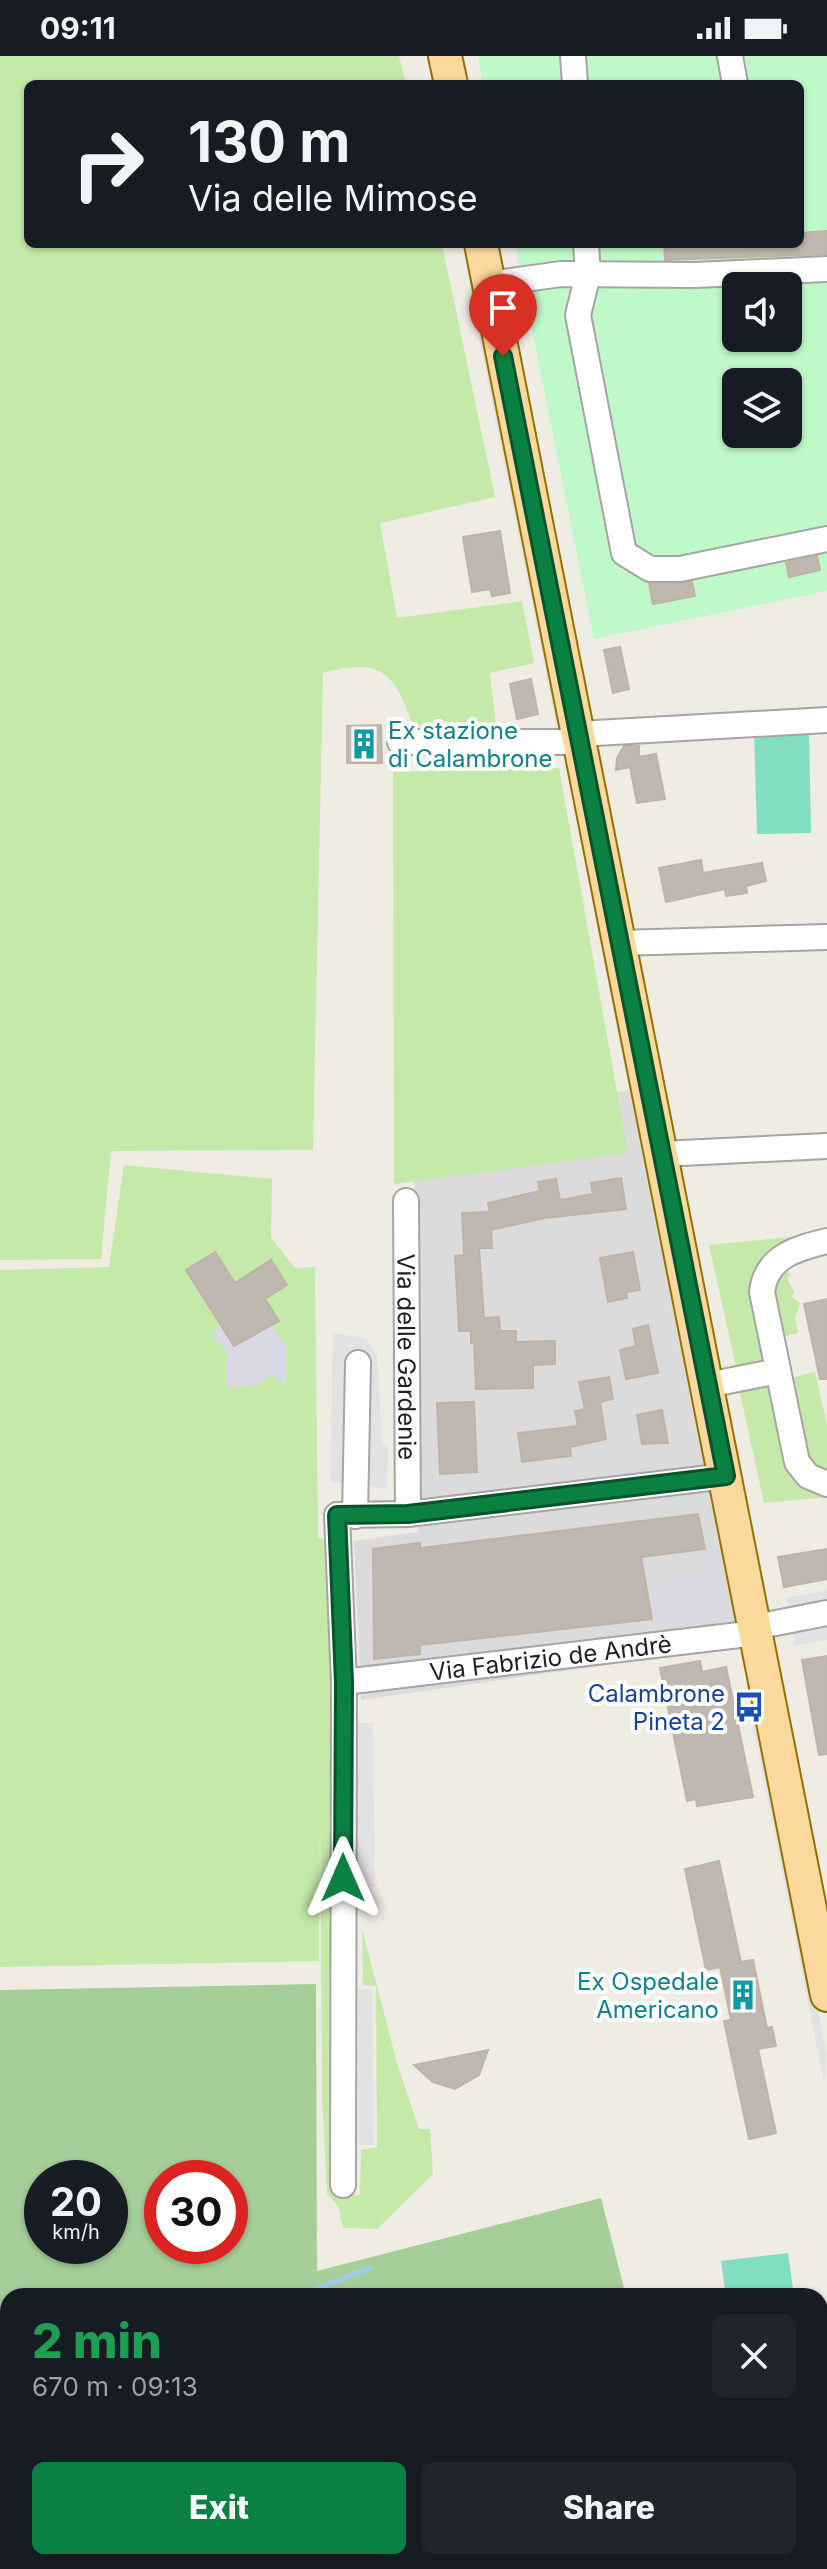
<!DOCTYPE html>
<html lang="en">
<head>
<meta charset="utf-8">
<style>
	:root { --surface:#171b24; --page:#20242c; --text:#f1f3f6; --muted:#9ea1a6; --accent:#0b8043 }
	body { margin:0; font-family:Inter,sans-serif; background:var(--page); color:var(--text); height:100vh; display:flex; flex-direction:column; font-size:30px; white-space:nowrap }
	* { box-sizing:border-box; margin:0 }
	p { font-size:26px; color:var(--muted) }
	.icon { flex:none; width:44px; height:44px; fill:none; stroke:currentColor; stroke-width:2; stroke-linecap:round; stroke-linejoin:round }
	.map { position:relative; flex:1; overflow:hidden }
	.panel { position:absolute; left:0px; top:2232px; width:828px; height:282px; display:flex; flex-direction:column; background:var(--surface); border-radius:24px 24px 0 0; box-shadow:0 2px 6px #0004 }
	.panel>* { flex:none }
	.hud { position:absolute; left:24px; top:24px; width:780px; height:168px; border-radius:12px; box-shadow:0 2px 6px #0004; background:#171b24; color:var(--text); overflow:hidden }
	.buttons { position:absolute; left:722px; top:216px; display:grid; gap:16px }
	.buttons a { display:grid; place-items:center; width:80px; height:80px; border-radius:12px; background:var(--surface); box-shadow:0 2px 6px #0004; font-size:40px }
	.speed { position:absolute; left:24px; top:2104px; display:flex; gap:16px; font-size:40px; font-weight:700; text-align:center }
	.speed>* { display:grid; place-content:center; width:104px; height:104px; border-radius:50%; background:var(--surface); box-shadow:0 2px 6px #0004; line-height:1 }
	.speed small { font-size:20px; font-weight:400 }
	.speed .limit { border:12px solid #d22; background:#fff; color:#111 }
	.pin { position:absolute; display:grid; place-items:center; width:68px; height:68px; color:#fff; margin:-82px -34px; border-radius:50% 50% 50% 0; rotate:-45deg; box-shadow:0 0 8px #0007 }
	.pin .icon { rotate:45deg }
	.me { position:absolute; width:88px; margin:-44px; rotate:0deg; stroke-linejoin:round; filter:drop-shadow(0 0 6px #0008) }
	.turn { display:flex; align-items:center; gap:28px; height:168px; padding:0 32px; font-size:36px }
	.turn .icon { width:104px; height:104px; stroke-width:2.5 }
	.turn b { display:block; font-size:56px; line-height:68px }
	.round { display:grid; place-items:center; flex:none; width:84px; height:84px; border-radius:12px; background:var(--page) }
	.headline { display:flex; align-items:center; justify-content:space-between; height:136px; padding:0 32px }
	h1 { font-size:48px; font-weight:800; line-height:60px; color:#1e9e55 }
	.cta { display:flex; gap:16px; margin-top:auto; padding:16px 32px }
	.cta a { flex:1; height:92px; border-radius:12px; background:var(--accent); color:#fff; font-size:32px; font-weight:800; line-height:92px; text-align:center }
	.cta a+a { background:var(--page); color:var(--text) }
	.status { display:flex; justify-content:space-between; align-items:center; height:56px; padding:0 40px; background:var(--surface); direction:ltr }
	.status svg { height:22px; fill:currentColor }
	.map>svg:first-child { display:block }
</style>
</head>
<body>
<div class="status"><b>09:11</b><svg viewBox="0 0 49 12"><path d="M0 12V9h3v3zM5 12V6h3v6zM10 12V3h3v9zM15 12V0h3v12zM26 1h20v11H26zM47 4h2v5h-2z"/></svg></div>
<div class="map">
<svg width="827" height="2513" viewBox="0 0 827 2513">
	<rect width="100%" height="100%" fill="#efece4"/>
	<polygon fill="#dcdbdb" points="662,1029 714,1446 740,1590 361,1644 354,1485 418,1476 413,1068"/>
	<g fill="#c4e9a9">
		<path d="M 0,0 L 399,0 L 406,28 L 28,28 L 28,188 L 442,188 L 495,441 L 380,467 L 397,562 L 522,545 L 534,607 L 490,617 L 496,669 L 416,676 C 394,619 386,600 323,617 L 313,1094 L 111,1095 L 101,1203 L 0,1204 Z"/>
		<polygon points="559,712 628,1097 394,1128 393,716"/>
		<polygon points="124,1109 272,1123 271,1181 295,1212 315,1211 318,1482 328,1483 333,1490 346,2139 360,2139 361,2094 377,2091 376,1930 363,1929 362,1873 397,2007 419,2073 430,2073 433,2118 377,2173 343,2172 338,2150 327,2138 322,2040 320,1747 319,1905 0,1911 0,1214 109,1211"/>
		<polygon points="802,1180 776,1193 763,1307 737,1315 709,1189"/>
		<polygon points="778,1214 791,1218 787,1222 794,1236 791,1240 800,1248 795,1261 798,1277 782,1281 768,1243"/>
		<polygon points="815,1316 827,1369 827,1420 809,1410 791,1322"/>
		<polygon points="760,1327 769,1329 788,1403 827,1434 827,1441 764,1447 740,1337 742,1333"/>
	</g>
	<path fill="#a5ce98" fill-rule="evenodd" d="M 316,1928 L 317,2215 L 601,2142 L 626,2240 L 8,2240 L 8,2506 L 693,2506 L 695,2513 L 0,2513 L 0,1934 ZM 42,2122 L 110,2122 L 110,2190 L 42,2190 ZM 162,2122 L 230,2122 L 230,2190 L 162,2190 Z"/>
	<path fill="#c0f9c9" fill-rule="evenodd" d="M 478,0 L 827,0 L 827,535 L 594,583 L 515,188 L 800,188 L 800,28 L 483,28 ZM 736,230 L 788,230 L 788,282 L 736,282 ZM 736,326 L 788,326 L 788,378 L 736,378 Z"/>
	<g fill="#82dec1">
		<polygon points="809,672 811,777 757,778 754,674"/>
		<polygon points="788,2197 794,2240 726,2240 721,2205"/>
	</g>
	<g fill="#e2e2e2">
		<polygon points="482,264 562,666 556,668 476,266"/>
		<polygon points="595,830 705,1387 699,1388 589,831"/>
		<polygon points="333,1277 365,1282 377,1298 382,1386 388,1391 387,1433 330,1426"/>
		<polygon points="827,1534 827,1584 795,1590 786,1542"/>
		<polygon points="760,1663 827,1999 824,2027 752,1664"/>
		<polygon points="355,1667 373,1667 375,1831 357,1831"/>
		<polygon points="358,1933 372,1933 374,2089 359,2089"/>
	</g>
	<g fill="#d9d8e5">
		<polygon points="272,1269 286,1290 286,1329 271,1320 256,1330 226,1331 227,1297 212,1277 222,1270 258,1278"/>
		<polygon points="714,1493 729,1575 721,1577 717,1561 656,1569 649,1528 707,1519 703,1495"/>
	</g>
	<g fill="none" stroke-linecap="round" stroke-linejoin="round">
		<g stroke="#a4ccdd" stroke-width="6">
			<polyline points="299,2240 370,2212"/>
			<polyline points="0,2360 8,2357"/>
		</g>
	</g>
	<g fill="#bfb8b0" stroke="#c0b3a6" stroke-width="2">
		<polygon points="827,175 827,198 665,204 664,188 800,188 800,177"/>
		<polygon points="500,475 510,537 492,540 490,533 472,536 463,481"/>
		<polygon points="817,500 820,514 789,521 786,507"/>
		<polygon points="692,526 695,540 653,548 649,528"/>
		<polygon points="620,591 629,633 613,637 604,594"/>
		<polygon points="531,623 538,658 517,663 510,628"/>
		<polygon points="381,669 382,707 347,707 347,670"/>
		<polygon points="624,690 639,690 639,701 656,698 665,743 637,747 630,711 616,714 617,702"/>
		<polygon points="701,804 703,817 762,807 766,825 746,830 747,837 726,840 725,833 666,846 659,812"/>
		<polygon points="621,1122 626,1153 545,1162 491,1174 492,1192 479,1192 484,1262 499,1261 500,1275 516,1275 516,1286 555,1285 555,1308 533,1309 533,1332 476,1333 474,1287 471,1287 471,1275 459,1275 455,1200 464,1199 462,1157 490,1156 488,1147 540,1135 538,1126 556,1123 560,1144 593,1138 591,1127"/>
		<polygon points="215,1196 235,1227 271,1204 287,1229 265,1243 279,1265 234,1290 186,1214"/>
		<polygon points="633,1196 640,1234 626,1236 627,1242 608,1246 600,1202"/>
		<polygon points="827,1243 827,1323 820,1323 804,1248"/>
		<polygon points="648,1269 658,1317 626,1323 620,1294 636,1290 633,1273"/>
		<polygon points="609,1321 613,1343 600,1346 606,1383 570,1391 571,1400 522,1406 518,1377 578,1370 575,1355 585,1353 579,1326"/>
		<polygon points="474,1346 477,1416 440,1418 437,1347"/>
		<polygon points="662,1354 668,1387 642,1388 637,1359"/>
		<polygon points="698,1458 705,1493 641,1501 652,1563 420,1589 420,1598 374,1603 373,1493 420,1487 420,1492"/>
		<polygon points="827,1493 827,1523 784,1531 778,1501"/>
		<polygon points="827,1600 827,1698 819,1699 802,1604"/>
		<polygon points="700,1605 702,1616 726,1611 753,1741 697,1750 696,1743 687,1745 660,1612"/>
		<polygon points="719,1805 741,1906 753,1904 767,1972 772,1971 776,1990 758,1993 776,2077 749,2083 724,1965 731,1964 720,1911 706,1914 685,1813"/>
		<polygon points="488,1994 479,2019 455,2033 433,2026 414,2009"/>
	</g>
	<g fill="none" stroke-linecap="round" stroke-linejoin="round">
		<g stroke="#a5a5a5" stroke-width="28">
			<g id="minor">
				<polyline points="573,0 575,28"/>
				<polyline points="730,0 735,28"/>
				<polyline points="586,188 588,218 578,259 624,497 650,513 680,513 827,483"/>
				<polyline points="489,228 561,218 695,219 827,213"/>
				<polyline points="578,678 827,664"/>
				<polyline points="400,686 579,686"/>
				<polyline points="619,887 827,881"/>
				<polyline points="661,1098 827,1090"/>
				<path id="s1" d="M 406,1145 L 408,1458"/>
				<path d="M 827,1185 C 798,1192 766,1200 762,1236 L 797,1406 L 808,1420 L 827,1428"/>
				<polyline points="708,1329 778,1315"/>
				<polyline points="355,1460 358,1307"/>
				<polyline points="755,1571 827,1557"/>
				<path id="s2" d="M 344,1626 L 756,1577"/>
				<polyline points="343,2129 344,1626 337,1459 408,1458 726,1420"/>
			</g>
		</g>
		<g stroke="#976f00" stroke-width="36">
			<g id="major">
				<polyline points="445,0 451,28"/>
				<polyline points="481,188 827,1939"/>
			</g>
		</g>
		<use href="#minor" stroke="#fff" stroke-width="24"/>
		<use href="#major" stroke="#fbd99c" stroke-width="32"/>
	</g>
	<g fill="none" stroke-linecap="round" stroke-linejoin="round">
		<g stroke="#07532c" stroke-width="20">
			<polyline id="route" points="343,1822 344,1626 337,1459 408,1458 726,1420 503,300"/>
		</g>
		<use href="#route" stroke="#0b8043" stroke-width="14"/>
	</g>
	<defs>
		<g id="building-bare" transform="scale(2.4)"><path d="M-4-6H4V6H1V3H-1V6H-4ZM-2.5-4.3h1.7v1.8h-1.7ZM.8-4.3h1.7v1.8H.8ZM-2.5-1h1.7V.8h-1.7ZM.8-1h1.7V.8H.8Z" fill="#0f9aa8" stroke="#fff" stroke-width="2.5" paint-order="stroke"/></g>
		<g id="bus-bare" transform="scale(2.4)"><path d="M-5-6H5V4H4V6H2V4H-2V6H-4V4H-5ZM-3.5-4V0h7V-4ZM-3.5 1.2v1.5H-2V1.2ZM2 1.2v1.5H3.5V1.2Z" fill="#1a4fb4" stroke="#fff" stroke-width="2.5" paint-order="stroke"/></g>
	</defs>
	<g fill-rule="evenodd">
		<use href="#building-bare" x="364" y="688"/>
		<use href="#bus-bare" x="749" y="1651"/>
		<use href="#building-bare" x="743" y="1939"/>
	</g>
	<g text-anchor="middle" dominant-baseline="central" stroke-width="8" stroke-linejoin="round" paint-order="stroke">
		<g font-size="24" fill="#0d838f" stroke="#fff" text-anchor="start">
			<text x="388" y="674">Ex stazione<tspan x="388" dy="28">di Calambrone</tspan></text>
			<text x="719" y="1925" text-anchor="end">Ex Ospedale<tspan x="719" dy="28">Americano</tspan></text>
		</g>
		<g font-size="24" fill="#1e1e1e" stroke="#fff">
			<text stroke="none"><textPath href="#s1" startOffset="156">Via delle Gardenie</textPath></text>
			<text stroke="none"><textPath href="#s2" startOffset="208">Via Fabrizio de Andrè</textPath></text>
		</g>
		<g font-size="24" fill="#164399" stroke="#fff" text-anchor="end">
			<text x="725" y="1637">Calambrone<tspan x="725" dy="28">Pineta 2</tspan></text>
		</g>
	</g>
</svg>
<div class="buttons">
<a><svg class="icon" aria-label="sound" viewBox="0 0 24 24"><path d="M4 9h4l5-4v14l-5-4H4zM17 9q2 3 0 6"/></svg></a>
<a><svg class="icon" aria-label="layers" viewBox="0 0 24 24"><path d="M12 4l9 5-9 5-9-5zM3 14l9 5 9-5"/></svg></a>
</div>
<div class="speed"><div>20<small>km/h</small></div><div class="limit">30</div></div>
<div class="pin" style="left:503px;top:300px;background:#d93025"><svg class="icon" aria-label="arrive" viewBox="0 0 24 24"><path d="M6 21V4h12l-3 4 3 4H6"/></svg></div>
<svg class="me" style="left:343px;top:1822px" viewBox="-20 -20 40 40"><path d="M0-17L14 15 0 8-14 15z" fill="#0b8043" stroke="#fff" stroke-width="4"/></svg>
<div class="hud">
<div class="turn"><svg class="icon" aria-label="right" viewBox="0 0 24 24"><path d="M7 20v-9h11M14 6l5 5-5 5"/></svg><div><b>130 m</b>Via delle Mimose</div></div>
</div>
<section class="panel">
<div class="headline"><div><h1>2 min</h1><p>670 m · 09:13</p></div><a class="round"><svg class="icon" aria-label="close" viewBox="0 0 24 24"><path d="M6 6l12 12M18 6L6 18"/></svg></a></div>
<div class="cta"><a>Exit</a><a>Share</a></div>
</section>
</div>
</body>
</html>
